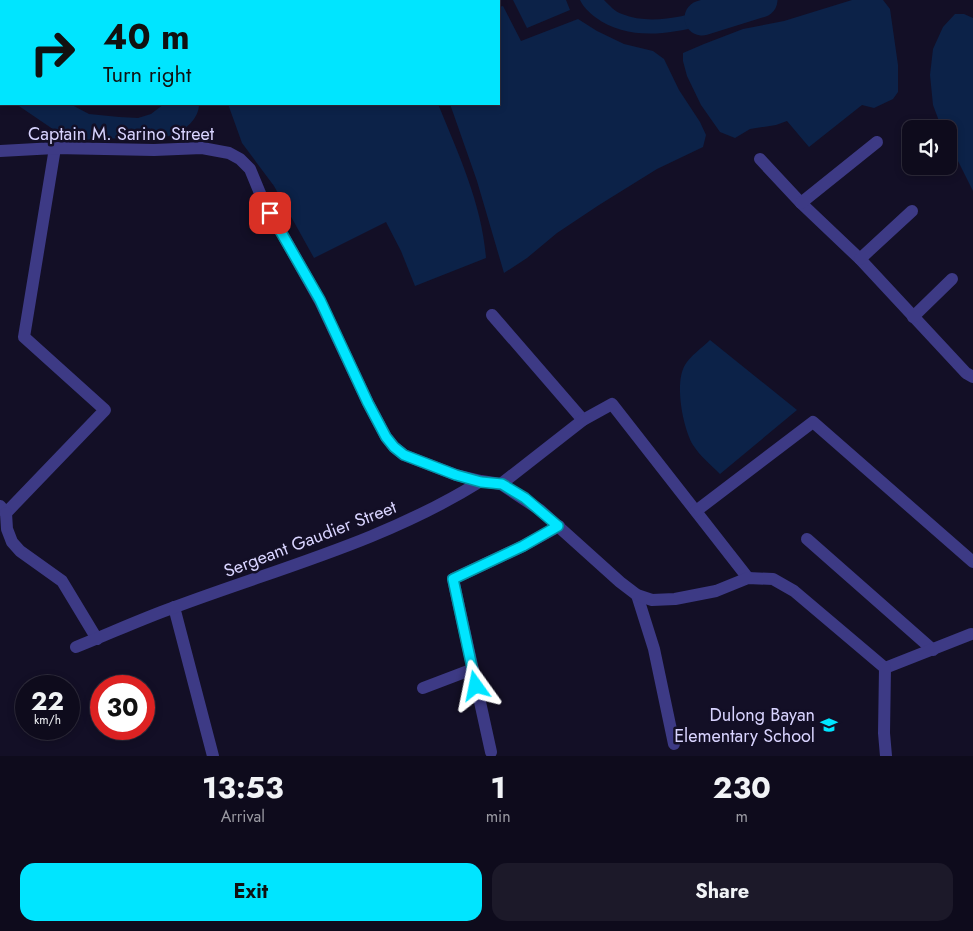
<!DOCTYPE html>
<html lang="en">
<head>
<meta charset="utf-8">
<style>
	:root { --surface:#0e0b1c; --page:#1c1929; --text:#f1f3f6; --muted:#9b9ba3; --line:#2e2b3b; --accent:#00e5ff }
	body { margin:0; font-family:Jost,sans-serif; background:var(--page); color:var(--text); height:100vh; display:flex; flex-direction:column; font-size:19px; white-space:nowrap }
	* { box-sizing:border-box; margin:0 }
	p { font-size:16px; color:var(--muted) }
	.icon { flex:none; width:28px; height:28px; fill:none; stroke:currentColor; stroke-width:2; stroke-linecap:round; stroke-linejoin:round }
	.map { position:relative; height:756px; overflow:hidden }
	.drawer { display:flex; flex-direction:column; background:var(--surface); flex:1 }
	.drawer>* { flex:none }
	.guide { position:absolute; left:0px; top:0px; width:500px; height:105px; box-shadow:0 2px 8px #0003,0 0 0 1px var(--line); background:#00e5ff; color:#111; overflow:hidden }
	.buttons { position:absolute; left:902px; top:120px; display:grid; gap:10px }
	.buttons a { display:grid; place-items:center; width:55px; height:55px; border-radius:10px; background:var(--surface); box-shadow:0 2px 8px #0003,0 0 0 1px var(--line); font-size:25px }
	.speed { position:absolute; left:15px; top:675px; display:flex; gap:10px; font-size:25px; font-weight:700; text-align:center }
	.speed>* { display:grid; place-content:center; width:65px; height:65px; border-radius:50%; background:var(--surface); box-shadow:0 2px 8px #0003,0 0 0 1px var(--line); line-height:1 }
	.speed small { font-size:12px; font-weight:400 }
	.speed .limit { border:8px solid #d22; background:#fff; color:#111 }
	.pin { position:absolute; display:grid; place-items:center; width:42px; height:42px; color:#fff; margin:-21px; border-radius:10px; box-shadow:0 2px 8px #0006 }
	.me { position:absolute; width:55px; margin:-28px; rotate:348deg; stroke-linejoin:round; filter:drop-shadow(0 0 4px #0008) }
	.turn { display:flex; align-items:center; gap:18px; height:105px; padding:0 20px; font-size:22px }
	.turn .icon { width:65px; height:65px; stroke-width:2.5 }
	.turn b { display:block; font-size:35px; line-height:42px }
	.eta { display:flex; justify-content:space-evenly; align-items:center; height:85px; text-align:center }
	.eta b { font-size:30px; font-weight:700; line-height:35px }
	.button { display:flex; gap:10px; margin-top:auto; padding:10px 20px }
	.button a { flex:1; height:58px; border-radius:15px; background:var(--accent); color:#111; font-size:20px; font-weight:700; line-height:58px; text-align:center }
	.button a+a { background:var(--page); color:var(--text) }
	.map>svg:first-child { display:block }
</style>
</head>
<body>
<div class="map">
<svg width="973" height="756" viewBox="0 0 973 756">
	<rect width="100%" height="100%" fill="#130f26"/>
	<g fill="#0c2248">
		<polygon points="0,0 161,0 161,1 1,1 1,14"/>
		<polygon points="213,0 445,0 446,1 213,1"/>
		<polygon points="513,0 566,0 570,10 527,28"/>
		<path d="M 580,0 L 604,0 C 609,5 615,12 622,14 C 649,25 682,17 709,9 C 722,5 733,0 746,0 L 749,11 C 703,26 639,50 595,17 C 588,11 584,8 580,0 Z"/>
		<polygon points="852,0 883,0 890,9 898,65 898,92 893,99 874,108 862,105 809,147 787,121 776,125 750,129 735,138 720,132 701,105 687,76 683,61 683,53 704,44 743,29 784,21"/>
		<polygon points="503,6 521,41 578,19 597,31 624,44 653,51 664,59 679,90 700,122 706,135 703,147 657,169 599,205 557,233 527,258 504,273 477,181 450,104 499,104 499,7"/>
		<polygon points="955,14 964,14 973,18 973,191 949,143 949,129 942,129 933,105 930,75 933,49 943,27"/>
		<path d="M 16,104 L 70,104 L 89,114 L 119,117 L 138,118 L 151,114 L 164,104 L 199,104 C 199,119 185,130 172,136 L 79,140 L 66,138 Z"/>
		<path d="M 228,104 L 438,104 C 458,153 482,204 486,258 L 415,286 L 401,251 L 386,222 L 314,258 L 274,186 L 242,143 Z"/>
		<path d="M 710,340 L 797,410 L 720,474 C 711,465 700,456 693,445 C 683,428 674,383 685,365 C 690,356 702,348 710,340 Z"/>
	</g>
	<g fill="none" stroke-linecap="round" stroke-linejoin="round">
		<polyline stroke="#0c2248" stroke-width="35" points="702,18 760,0"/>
		<g stroke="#3d3a85" stroke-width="12">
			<polyline points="760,159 801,203 860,259 966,373 973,377"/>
			<polyline points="801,203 877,142"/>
			<polyline points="860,259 912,211"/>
			<polyline points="492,315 583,420"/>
			<polyline points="913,317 952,279"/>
			<polyline points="501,484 583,420 612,404 748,578"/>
			<polyline points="0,506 6,513 105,410 24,337 55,148"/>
			<polyline points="696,511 813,422 973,562"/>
			<polyline points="6,513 7,529 12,542 20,551 62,581 97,639"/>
			<polyline points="807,539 933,650"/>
			<polyline points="637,595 654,649 674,744"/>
			<polyline points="174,607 213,756"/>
			<path d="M 76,647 C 109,634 141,619 175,607 C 279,568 385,541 481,481"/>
			<polyline points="885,668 971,634"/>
			<polyline points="423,688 473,669"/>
			<polyline points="491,752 453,579 523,546 559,526"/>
		</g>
		<polyline stroke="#3d3a85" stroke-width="12" points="0,151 55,148 154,150 202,148 229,153 240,159 250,169 262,198 320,301 368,403 386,437 394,447 404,455 456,475 481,481 501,484 540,510 620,582 637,595 652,600 675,599 716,591 748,578 773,579 794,591 885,668 884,733 886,756"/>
	</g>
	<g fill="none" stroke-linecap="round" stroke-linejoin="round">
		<g stroke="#0095a6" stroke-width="12">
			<polyline id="route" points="270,213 320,300 368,403 386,437 394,447 404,455 456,475 481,482 502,484 525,498 558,526 523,546 453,579 476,686"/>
		</g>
		<use href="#route" stroke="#00e5ff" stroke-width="9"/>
	</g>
	<defs>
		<g id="school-bare" transform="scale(1.35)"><path d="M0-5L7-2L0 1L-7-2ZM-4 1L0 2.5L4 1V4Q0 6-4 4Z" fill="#00e5ff" stroke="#130f26" stroke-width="2.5" paint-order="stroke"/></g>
	</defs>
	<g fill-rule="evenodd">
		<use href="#school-bare" x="829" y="725"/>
	</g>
	<g text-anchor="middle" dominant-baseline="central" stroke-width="5" stroke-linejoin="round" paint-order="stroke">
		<g font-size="18" fill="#d9d4ff" stroke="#130f26">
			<text x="121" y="134">Captain M. Sarino Street</text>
			<text transform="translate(310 539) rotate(-21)">Sergeant Gaudier Street</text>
		</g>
		<g font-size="18" fill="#d9d4ff" stroke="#130f26" text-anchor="end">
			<text x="815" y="715">Dulong Bayan<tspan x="815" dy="21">Elementary School</tspan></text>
		</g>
	</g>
</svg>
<div class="buttons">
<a><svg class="icon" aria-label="sound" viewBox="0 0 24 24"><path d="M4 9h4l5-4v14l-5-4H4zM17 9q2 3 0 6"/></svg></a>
</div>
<div class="speed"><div>22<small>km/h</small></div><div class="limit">30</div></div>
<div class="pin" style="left:270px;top:213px;background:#d93025"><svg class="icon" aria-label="arrive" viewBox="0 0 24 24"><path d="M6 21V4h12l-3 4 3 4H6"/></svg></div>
<svg class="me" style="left:476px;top:686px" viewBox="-20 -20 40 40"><path d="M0-17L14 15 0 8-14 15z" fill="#00e5ff" stroke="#fff" stroke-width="4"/></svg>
<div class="guide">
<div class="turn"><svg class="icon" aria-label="right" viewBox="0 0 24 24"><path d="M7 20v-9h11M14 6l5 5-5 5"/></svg><div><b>40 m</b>Turn right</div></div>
</div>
</div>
<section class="drawer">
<div class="eta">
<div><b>13:53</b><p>Arrival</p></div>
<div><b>1</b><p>min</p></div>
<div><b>230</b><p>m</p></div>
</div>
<div class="button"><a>Exit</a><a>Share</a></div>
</section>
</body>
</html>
